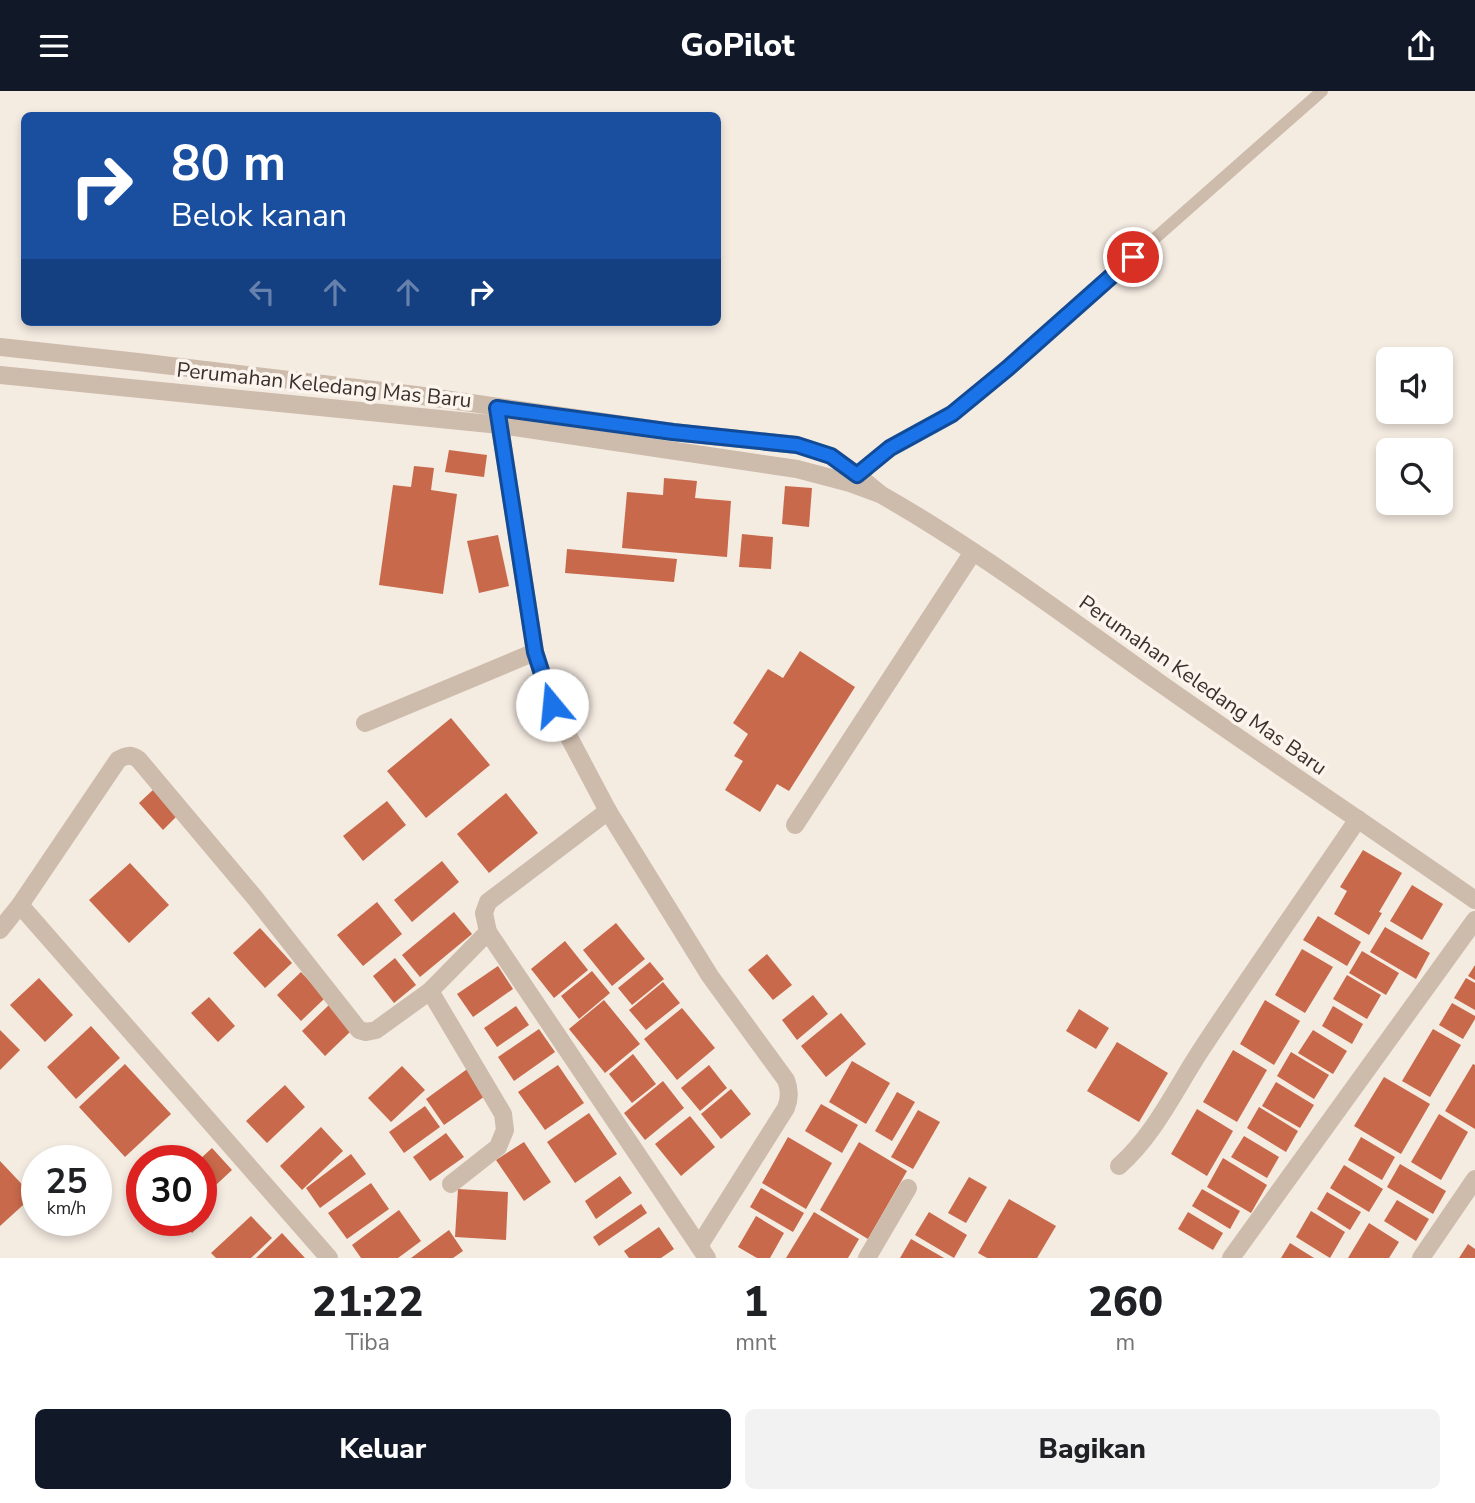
<!DOCTYPE html>
<html lang="id">
<head>
<meta charset="utf-8">
<style>
	:root { --surface:#fff; --page:#f2f2f2; --text:#202124; --muted:#757577; --accent:#111827 }
	body { margin:0; font-family:"Nunito Sans",sans-serif; background:var(--page); color:var(--text); height:100vh; display:flex; flex-direction:column; font-size:26px; white-space:nowrap }
	* { box-sizing:border-box; margin:0 }
	p { font-size:23px; color:var(--muted) }
	.icon { flex:none; width:38px; height:38px; fill:none; stroke:currentColor; stroke-width:2; stroke-linecap:round; stroke-linejoin:round }
	.map { position:relative; height:1167px; overflow:hidden }
	.panel { display:flex; flex-direction:column; background:var(--surface); flex:1 }
	.panel>* { flex:none }
	.top-card { position:absolute; left:21px; top:21px; width:700px; height:214px; border-radius:10px; box-shadow:0 4px 10px #0003; background:#1a4fa0; color:#fff; overflow:hidden }
	.tools { position:absolute; left:1376px; top:256px; display:grid; gap:14px }
	.tools a { display:grid; place-items:center; width:77px; height:77px; border-radius:10px; background:var(--surface); box-shadow:0 4px 10px #0003; font-size:35px }
	.speed { position:absolute; left:21px; top:1054px; display:flex; gap:14px; font-size:35px; font-weight:700; text-align:center }
	.speed>* { display:grid; place-content:center; width:91px; height:91px; border-radius:50%; background:var(--surface); box-shadow:0 4px 10px #0003; line-height:1 }
	.speed small { font-size:18px; font-weight:400 }
	.speed .limit { border:10px solid #d22; background:#fff; color:#111 }
	.pin { position:absolute; display:grid; place-items:center; width:60px; height:60px; color:#fff; margin:-30px; border:4px solid #fff; border-radius:50%; box-shadow:0 2px 7px #0007 }
	.me { position:absolute; width:77px; margin:-38px; rotate:343deg; stroke-linejoin:round; filter:drop-shadow(0 0 5px #0008) }
	.turn { display:flex; align-items:center; gap:24px; height:147px; padding:0 35px; font-size:32px }
	.turn .icon { width:91px; height:91px; stroke-width:2.5 }
	.turn b { display:block; font-size:49px; line-height:60px }
	.lanes { display:flex; align-items:center; height:66px; padding:0 35px; background:#0003; justify-content:center; gap:35px; direction:ltr }
	.lanes .off { opacity:.35 }
	.eta { display:flex; justify-content:space-evenly; align-items:center; height:119px; text-align:center }
	.eta b { font-size:42px; font-weight:800; line-height:49px }
	.action { display:flex; gap:14px; margin-top:auto; padding:14px 35px }
	.action a { flex:1; height:80px; border-radius:10px; background:var(--accent); color:#fff; font-size:28px; font-weight:800; line-height:80px; text-align:center }
	.action a+a { background:var(--page); color:var(--text) }
	header { display:flex; justify-content:space-between; align-items:center; height:91px; padding:0 35px; background:var(--accent); color:#fff; font-size:32px; font-weight:800 }
	.map>svg:first-child { display:block }
</style>
</head>
<body>
<header><svg class="icon" aria-label="menu" viewBox="0 0 24 24"><path d="M4 6h16M4 12h16M4 18h16"/></svg>GoPilot<svg class="icon" aria-label="share" viewBox="0 0 24 24"><path d="M12 15V3M7 8l5-5 5 5M5 13v7h14v-7"/></svg></header>
<div class="map">
<svg width="1475" height="1167" viewBox="0 0 1475 1167">
	<rect width="100%" height="100%" fill="#f4ebe1"/>
	<g fill="#c8694b">
		<polygon points="449,359 487,364 484,386 445,381"/>
		<polygon points="414,375 434,377 431,399 457,403 443,503 379,494 393,394 411,396"/>
		<polygon points="664,387 697,390 695,407 731,410 727,466 622,457 627,401 663,404"/>
		<polygon points="785,395 812,397 809,436 782,433"/>
		<polygon points="742,443 773,446 771,478 739,476"/>
		<polygon points="498,444 509,495 479,502 467,450"/>
		<polygon points="567,458 677,468 674,491 565,482"/>
		<polygon points="800,560 855,596 789,700 777,693 760,721 725,699 743,670 734,665 748,643 733,632 768,578 783,587"/>
		<polygon points="451,627 490,674 426,727 387,680"/>
		<polygon points="155,697 179,723 163,739 139,712"/>
		<polygon points="506,702 538,742 489,782 457,743"/>
		<polygon points="387,710 406,734 363,770 343,745"/>
		<polygon points="1363,759 1402,782 1379,821 1382,822 1369,844 1334,823 1347,800 1340,796"/>
		<polygon points="442,770 459,791 412,831 394,809"/>
		<polygon points="130,772 169,814 129,852 89,809"/>
		<polygon points="1412,794 1443,813 1422,849 1390,830"/>
		<polygon points="377,811 402,843 363,875 337,844"/>
		<polygon points="454,821 472,843 420,886 402,864"/>
		<polygon points="1318,825 1361,851 1347,875 1303,849"/>
		<polygon points="616,832 645,868 612,895 583,859"/>
		<polygon points="1385,836 1430,862 1416,888 1370,861"/>
		<polygon points="260,837 292,872 265,897 233,862"/>
		<polygon points="565,850 588,879 554,907 531,878"/>
		<polygon points="1302,858 1333,876 1305,922 1275,904"/>
		<polygon points="1362,860 1399,882 1386,904 1349,882"/>
		<polygon points="767,863 792,894 773,909 748,879"/>
		<polygon points="395,867 416,894 394,912 373,885"/>
		<polygon points="650,871 664,888 632,914 618,897"/>
		<polygon points="1475,874 1475,889 1468,885"/>
		<polygon points="498,875 513,898 473,926 457,903"/>
		<polygon points="592,880 610,902 579,928 561,905"/>
		<polygon points="301,881 325,907 301,930 277,904"/>
		<polygon points="1347,884 1381,904 1367,928 1333,908"/>
		<polygon points="39,887 73,924 45,951 10,914"/>
		<polygon points="1466,887 1475,892 1475,919 1454,907"/>
		<polygon points="663,891 680,912 646,939 629,919"/>
		<polygon points="813,904 828,923 797,949 782,929"/>
		<polygon points="209,906 235,935 218,951 191,922"/>
		<polygon points="604,909 640,953 605,982 569,938"/>
		<polygon points="1265,909 1300,930 1274,974 1240,953"/>
		<polygon points="1452,912 1475,925 1475,928 1463,948 1439,934"/>
		<polygon points="329,914 352,939 325,965 302,940"/>
		<polygon points="516,915 529,934 497,956 484,937"/>
		<polygon points="1333,915 1363,933 1352,953 1322,935"/>
		<polygon points="682,917 715,957 677,989 644,948"/>
		<polygon points="1079,918 1109,937 1096,958 1066,940"/>
		<polygon points="841,922 866,953 826,986 801,955"/>
		<polygon points="91,935 120,967 76,1008 47,976"/>
		<polygon points="539,938 555,961 514,990 498,966"/>
		<polygon points="1433,938 1461,954 1430,1006 1402,990"/>
		<polygon points="0,939 20,959 0,979"/>
		<polygon points="1313,939 1347,960 1333,983 1298,962"/>
		<polygon points="1117,951 1168,982 1139,1031 1087,1000"/>
		<polygon points="1233,959 1267,979 1237,1031 1203,1011"/>
		<polygon points="1291,961 1329,984 1314,1008 1277,985"/>
		<polygon points="633,963 656,993 632,1012 609,983"/>
		<polygon points="852,970 890,992 866,1033 829,1011"/>
		<polygon points="125,973 171,1023 125,1066 79,1016"/>
		<polygon points="1473,973 1475,974 1475,1038 1445,1020"/>
		<polygon points="558,974 584,1012 545,1039 518,1001"/>
		<polygon points="709,974 727,997 700,1020 681,997"/>
		<polygon points="402,975 425,999 391,1031 368,1007"/>
		<polygon points="470,976 488,1003 444,1034 426,1008"/>
		<polygon points="1384,986 1430,1013 1401,1063 1354,1035"/>
		<polygon points="663,990 684,1017 645,1049 624,1022"/>
		<polygon points="1276,991 1314,1014 1300,1037 1262,1015"/>
		<polygon points="285,994 305,1016 267,1052 246,1030"/>
		<polygon points="731,998 751,1023 721,1048 701,1023"/>
		<polygon points="897,1001 915,1011 892,1050 875,1040"/>
		<polygon points="821,1013 858,1034 842,1062 805,1040"/>
		<polygon points="425,1015 440,1036 404,1062 389,1041"/>
		<polygon points="1259,1016 1298,1040 1286,1061 1247,1037"/>
		<polygon points="1197,1018 1233,1040 1207,1085 1171,1063"/>
		<polygon points="918,1019 940,1031 913,1078 891,1066"/>
		<polygon points="589,1022 617,1063 575,1092 547,1051"/>
		<polygon points="1439,1023 1468,1041 1441,1089 1411,1071"/>
		<polygon points="690,1025 715,1056 681,1085 655,1053"/>
		<polygon points="321,1036 343,1060 302,1099 280,1075"/>
		<polygon points="446,1042 464,1066 430,1090 413,1066"/>
		<polygon points="1244,1045 1279,1066 1267,1087 1231,1066"/>
		<polygon points="788,1046 832,1072 806,1118 762,1092"/>
		<polygon points="1361,1046 1395,1066 1382,1089 1348,1069"/>
		<polygon points="524,1051 551,1091 524,1110 496,1069"/>
		<polygon points="859,1051 907,1080 868,1148 820,1119"/>
		<polygon points="212,1057 232,1079 203,1106 201,1104 201,1069 199,1069"/>
		<polygon points="351,1063 366,1083 320,1117 306,1097"/>
		<polygon points="1223,1067 1267,1094 1251,1122 1207,1096"/>
		<polygon points="0,1070 33,1105 0,1135"/>
		<polygon points="1400,1073 1446,1100 1433,1123 1387,1096"/>
		<polygon points="1344,1074 1383,1098 1369,1121 1330,1097"/>
		<polygon points="620,1085 632,1102 596,1128 585,1110"/>
		<polygon points="969,1086 987,1096 966,1132 948,1122"/>
		<polygon points="371,1092 389,1118 347,1148 328,1122"/>
		<polygon points="761,1097 804,1122 793,1141 750,1116"/>
		<polygon points="458,1098 508,1101 506,1149 455,1146"/>
		<polygon points="1202,1098 1240,1120 1230,1138 1192,1115"/>
		<polygon points="1327,1101 1361,1121 1350,1139 1317,1118"/>
		<polygon points="1009,1108 1056,1135 1037,1167 987,1167 978,1162"/>
		<polygon points="1397,1109 1429,1128 1416,1150 1384,1130"/>
		<polygon points="641,1113 647,1122 599,1155 593,1146"/>
		<polygon points="201,1118 209,1126 192,1142 180,1129 201,1129"/>
		<polygon points="399,1119 421,1150 398,1167 361,1167 352,1154"/>
		<polygon points="1311,1120 1345,1141 1330,1167 1296,1146"/>
		<polygon points="814,1121 859,1148 848,1167 786,1167"/>
		<polygon points="929,1121 967,1144 954,1167 915,1144"/>
		<polygon points="1188,1121 1223,1142 1213,1159 1178,1138"/>
		<polygon points="251,1125 272,1147 251,1167 216,1167 211,1162"/>
		<polygon points="756,1125 784,1142 770,1167 757,1167 738,1156"/>
		<polygon points="1369,1132 1399,1151 1389,1167 1348,1167"/>
		<polygon points="659,1136 674,1158 661,1167 629,1167 624,1160"/>
		<polygon points="449,1139 463,1160 453,1167 411,1167"/>
		<polygon points="282,1142 305,1167 256,1167"/>
		<polygon points="911,1148 944,1167 900,1167"/>
		<polygon points="1290,1152 1314,1167 1281,1167"/>
		<polygon points="1468,1153 1475,1158 1475,1167 1459,1167"/>
	</g>
	<g fill="none" stroke-linecap="round" stroke-linejoin="round">
		<polyline stroke="#cdbbac" stroke-width="12" points="852,390 877,366 890,357 952,323 1008,277 1322,0"/>
		<g stroke="#cdbbac" stroke-width="18">
			<polyline points="0,256 138,271 416,304 673,341 797,354 831,365 857,384 880,403 850,392 797,378 500,334 0,284"/>
			<path d="M 498,323 L 535,561 L 552,614 L 608,720 L 710,885 L 786,989 C 790,999 790,1007 786,1017 L 699,1155"/>
			<path d="M 880,403 C 977,458 1066,526 1157,590 C 1262,664 1369,735 1475,809"/>
			<polyline points="365,632 535,561"/>
			<polyline points="795,734 973,461"/>
			<polyline points="20,814 329,1167"/>
			<path d="M 0,839 L 20,814 L 118,669 C 126,664 131,663 139,669 L 255,807 L 359,939 L 366,941 L 376,939 L 430,900"/>
			<polyline points="488,841 484,822 488,811 608,720"/>
			<path d="M 1119,1075 C 1154,1044 1174,1001 1199,962 C 1251,883 1305,806 1358,728"/>
			<polyline points="451,1093 498,1056 505,1039 503,1023 430,900 488,841 707,1167"/>
			<polyline points="867,1167 908,1097"/>
			<polyline points="1231,1167 1475,829"/>
			<polyline points="1421,1167 1475,1088"/>
		</g>
	</g>
	<g fill="none" stroke-linecap="round" stroke-linejoin="round">
		<g stroke="#114b97" stroke-width="18">
			<polyline id="route" points="552,614 535,561 497,317 673,341 797,354 831,365 857,384 890,357 952,323 1008,277 1133,166"/>
		</g>
		<use href="#route" stroke="#1a73e8" stroke-width="12"/>
	</g>
	<g text-anchor="middle" dominant-baseline="central" stroke-width="7" stroke-linejoin="round" paint-order="stroke">
		<g font-size="21" fill="#3b302b" stroke="#fbf5ee">
			<text transform="translate(324 294) rotate(6)">Perumahan Keledang Mas Baru</text>
			<text transform="translate(1203 594) rotate(35)">Perumahan Keledang Mas Baru</text>
		</g>
	</g>
</svg>
<div class="tools">
<a><svg class="icon" aria-label="sound" viewBox="0 0 24 24"><path d="M4 9h4l5-4v14l-5-4H4zM17 9q2 3 0 6"/></svg></a>
<a><svg class="icon" aria-label="search" viewBox="0 0 24 24"><circle cx="10" cy="10" r="6"/><path d="M15 15l6 6"/></svg></a>
</div>
<div class="speed"><div>25<small>km/h</small></div><div class="limit">30</div></div>
<div class="pin" style="left:1133px;top:166px;background:#d93025"><svg class="icon" aria-label="arrive" viewBox="0 0 24 24"><path d="M6 21V4h12l-3 4 3 4H6"/></svg></div>
<svg class="me" style="left:552px;top:614px" viewBox="-20 -20 40 40"><circle r="19" fill="#fff"/><path d="M0-13L10 11 0 6-10 11z" fill="#1a73e8"/></svg>
<div class="top-card">
<div class="turn"><svg class="icon" aria-label="right" viewBox="0 0 24 24"><path d="M7 20v-9h11M14 6l5 5-5 5"/></svg><div><b>80 m</b>Belok kanan</div></div>
<div class="lanes"><svg class="icon off" aria-label="left" viewBox="0 0 24 24"><path d="M17 20v-9H6M10 6l-5 5 5 5"/></svg><svg class="icon off" aria-label="ahead" viewBox="0 0 24 24"><path d="M12 20V5M6 11l6-6 6 6"/></svg><svg class="icon off" aria-label="ahead" viewBox="0 0 24 24"><path d="M12 20V5M6 11l6-6 6 6"/></svg><svg class="icon" aria-label="right" viewBox="0 0 24 24"><path d="M7 20v-9h11M14 6l5 5-5 5"/></svg></div>
</div>
</div>
<section class="panel">
<div class="eta">
<div><b>21:22</b><p>Tiba</p></div>
<div><b>1</b><p>mnt</p></div>
<div><b>260</b><p>m</p></div>
</div>
<div class="action"><a>Keluar</a><a>Bagikan</a></div>
</section>
</body>
</html>
